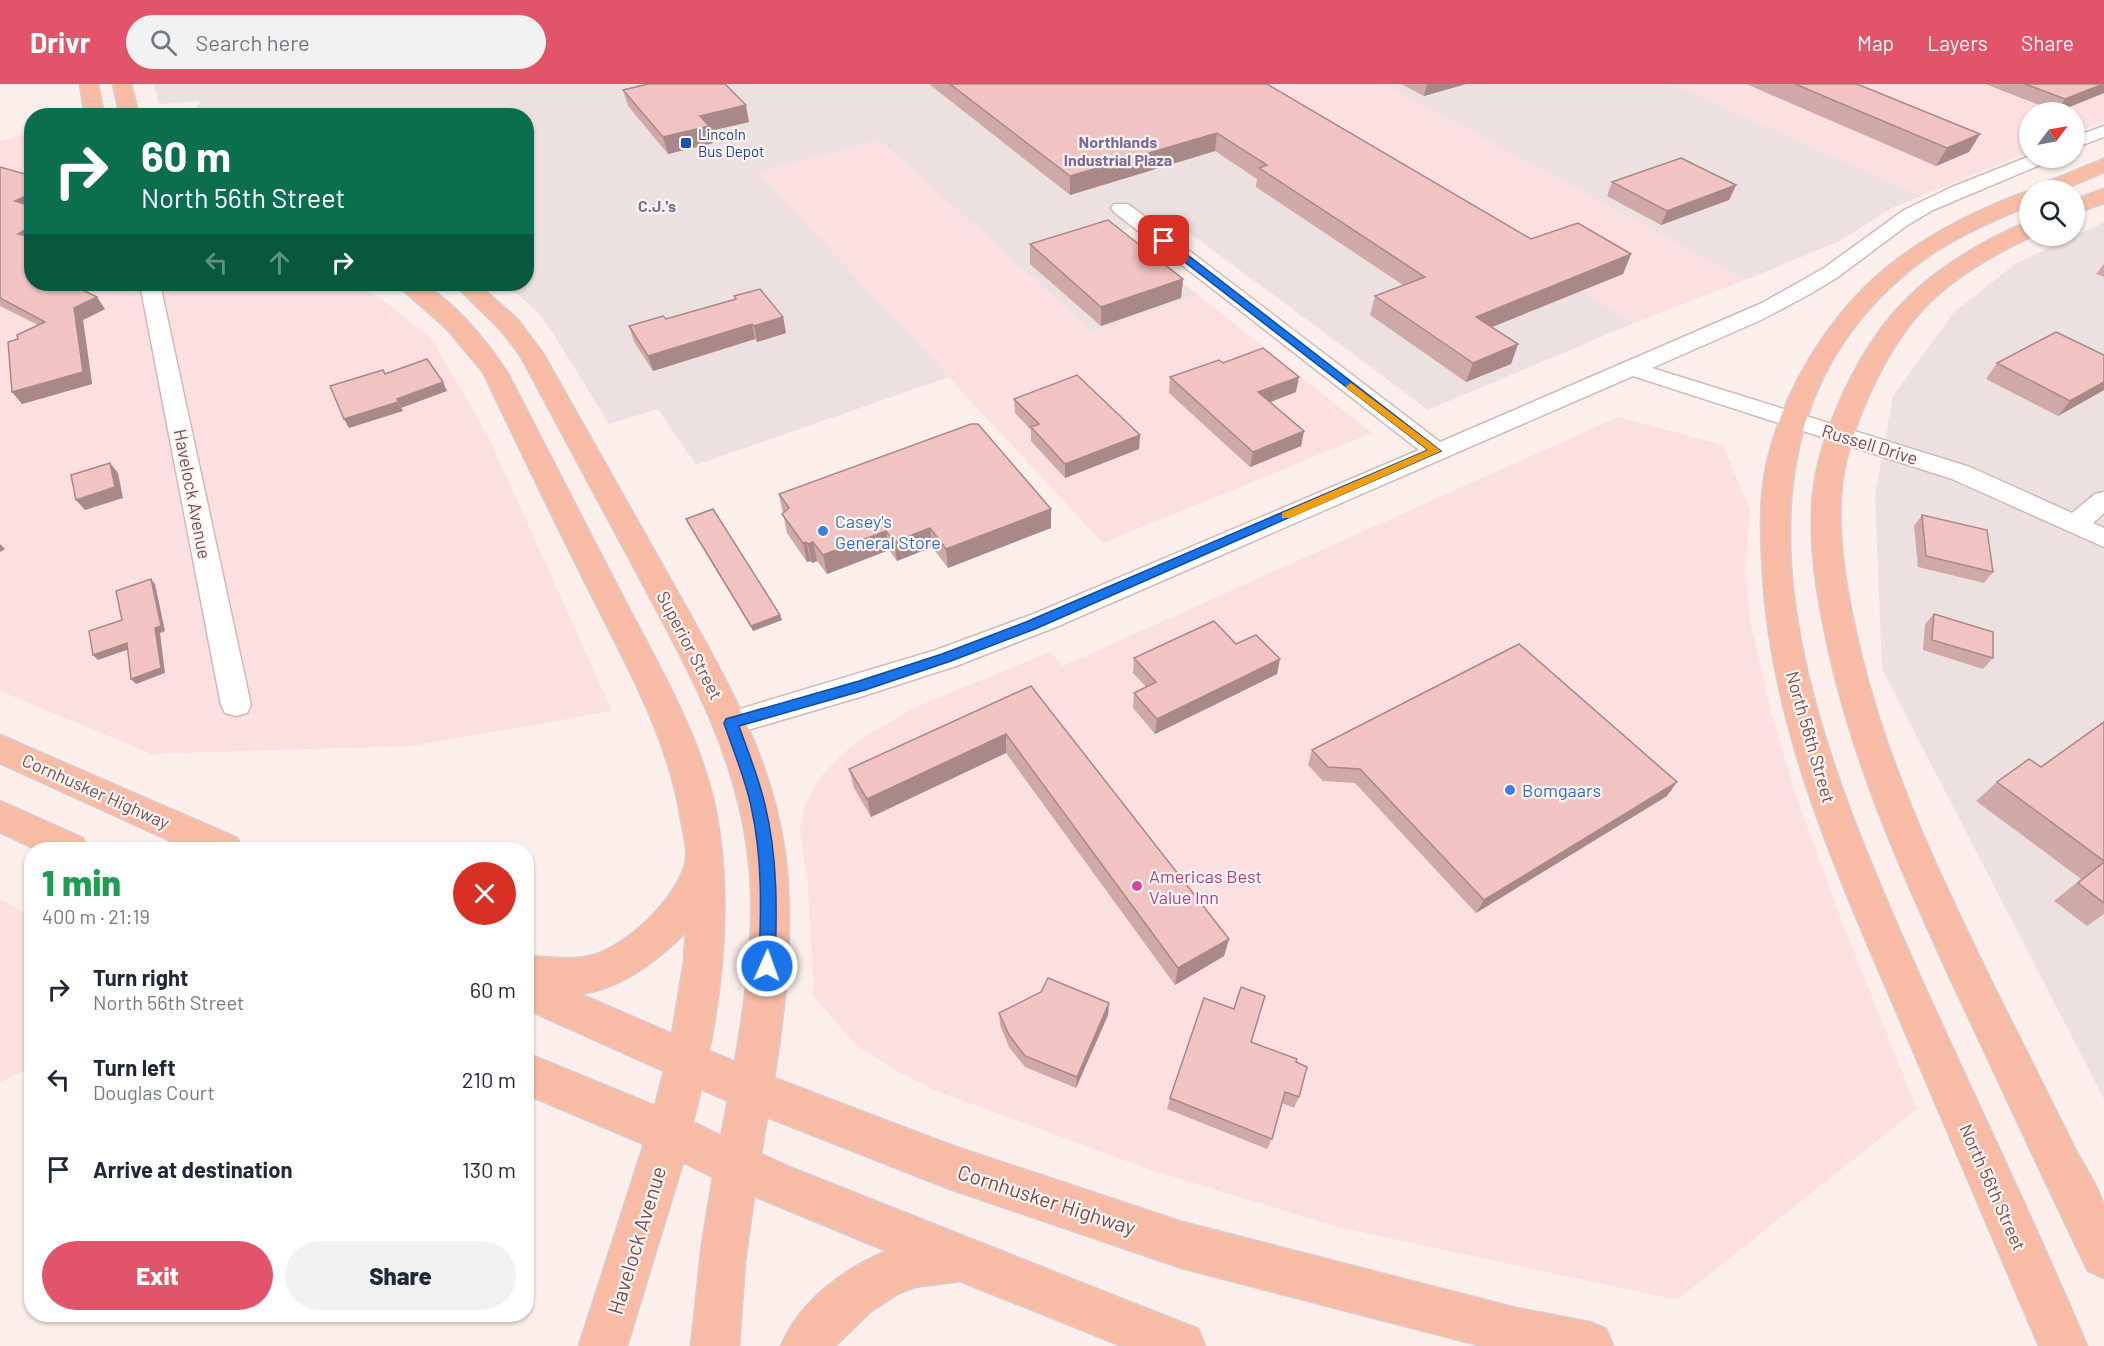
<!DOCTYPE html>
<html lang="en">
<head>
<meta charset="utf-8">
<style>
	:root { --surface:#fff; --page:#f2f2f3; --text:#1f2937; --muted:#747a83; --accent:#e25469 }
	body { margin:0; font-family:Barlow,sans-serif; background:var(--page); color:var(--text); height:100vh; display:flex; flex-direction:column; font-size:22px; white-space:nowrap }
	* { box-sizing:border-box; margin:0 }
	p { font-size:20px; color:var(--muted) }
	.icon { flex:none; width:33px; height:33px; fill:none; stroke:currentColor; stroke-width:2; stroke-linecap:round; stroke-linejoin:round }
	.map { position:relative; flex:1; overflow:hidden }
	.details { position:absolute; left:24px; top:758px; width:510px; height:480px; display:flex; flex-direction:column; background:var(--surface); border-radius:24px; box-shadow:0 2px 4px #0004 }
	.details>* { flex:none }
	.guide { position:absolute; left:24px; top:24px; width:510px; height:183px; border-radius:24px; box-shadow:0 2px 4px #0004; background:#0b6e4f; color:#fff; overflow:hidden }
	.needle { width:39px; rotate:58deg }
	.buttons { position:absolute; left:2019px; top:18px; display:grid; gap:12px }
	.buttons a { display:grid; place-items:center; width:66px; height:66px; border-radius:50%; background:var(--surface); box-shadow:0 2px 4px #0004; font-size:30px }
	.pin { position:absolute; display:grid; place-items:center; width:51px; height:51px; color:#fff; margin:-26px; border-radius:12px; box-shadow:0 3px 9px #0006 }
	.me { position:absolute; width:66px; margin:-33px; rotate:2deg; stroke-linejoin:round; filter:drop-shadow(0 0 4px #0008) }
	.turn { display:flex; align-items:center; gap:21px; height:126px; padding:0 18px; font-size:27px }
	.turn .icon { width:78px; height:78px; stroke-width:2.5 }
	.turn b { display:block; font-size:42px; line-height:51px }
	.lanes { display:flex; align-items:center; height:57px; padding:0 18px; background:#0003; justify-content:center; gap:30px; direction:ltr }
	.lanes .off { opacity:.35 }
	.round { display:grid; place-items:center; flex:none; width:63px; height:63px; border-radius:32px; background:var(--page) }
	.headline { display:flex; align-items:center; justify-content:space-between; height:102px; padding:0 18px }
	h1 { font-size:36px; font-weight:800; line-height:45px; color:#1e9e55 }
	.cta { display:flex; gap:12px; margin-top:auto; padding:12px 18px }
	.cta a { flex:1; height:69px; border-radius:36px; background:var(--accent); color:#fff; font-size:24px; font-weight:800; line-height:69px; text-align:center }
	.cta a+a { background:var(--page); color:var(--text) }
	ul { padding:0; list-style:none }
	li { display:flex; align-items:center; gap:18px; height:90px; padding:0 18px }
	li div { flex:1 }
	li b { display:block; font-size:22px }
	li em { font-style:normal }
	header { display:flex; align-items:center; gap:36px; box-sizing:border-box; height:84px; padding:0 30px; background:var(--accent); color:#fff }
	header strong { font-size:28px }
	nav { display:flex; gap:33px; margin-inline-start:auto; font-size:21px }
	.search { width:420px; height:54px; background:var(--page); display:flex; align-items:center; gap:15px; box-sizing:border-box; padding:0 21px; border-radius:33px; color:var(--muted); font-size:22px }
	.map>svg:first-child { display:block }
</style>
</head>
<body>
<header>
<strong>Drivr</strong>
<div class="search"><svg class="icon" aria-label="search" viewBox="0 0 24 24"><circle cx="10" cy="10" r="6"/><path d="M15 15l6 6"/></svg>Search here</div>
<nav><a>Map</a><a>Layers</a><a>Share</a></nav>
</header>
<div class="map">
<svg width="2104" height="1262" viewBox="0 0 2104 1262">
	<rect width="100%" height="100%" fill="#fcefeb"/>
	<g fill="#fcdfe1">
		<polygon points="1236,0 1384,0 1745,196 1634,239"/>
		<polygon points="1672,0 2092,0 2104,4 2104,37 2075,49 2074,28 2030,28 2029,68 1921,112"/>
		<polygon points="31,49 32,200 348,200 376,211 431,254 488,352 612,627 412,662 152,670 0,607 0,57"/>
		<polygon points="879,56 1093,248 1198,211 1372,349 1103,459 757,88"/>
		<polygon points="1618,333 1723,361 1750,427 1745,485 1750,537 1771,627 1794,706 1835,820 1917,1025 1677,1216 1338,1143 1151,1086 934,1006 893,985 856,961 814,913 808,802 800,746 804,725 817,697 839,673 861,655 916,623 1050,568 1063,582"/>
		<polygon points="0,815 32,833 31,984 0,998"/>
	</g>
	<g fill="#ece1e0">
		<polygon points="154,0 1236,0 1634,239 1428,326 1167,132 1119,148 1198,211 1093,248 879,56 758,88 949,293 696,381 658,325 609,340 553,249 537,227 505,200 526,200 526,32 193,31 200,17 159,20"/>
		<polygon points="1384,0 1672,0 1921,112 1890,125 1840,157 1745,196"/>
		<polygon points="2104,138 2104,1015 1882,585 1875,411 1893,312 1954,228 2015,180"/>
	</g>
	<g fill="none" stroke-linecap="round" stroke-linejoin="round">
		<g stroke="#d4b8b6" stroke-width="3">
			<g id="minor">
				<polygon points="2104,42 2104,53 2074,64 2074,53"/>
				<polygon points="2030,72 2050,74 2047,78 1933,126 1906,142 1838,193 1810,210 1761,236 1652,284 1970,383 2072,429 2095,410 2104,408 2104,429 2093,439 2104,444 2104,463 1952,395 1633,292 1056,543 956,582 860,613 731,651 720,647 716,639 720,631 936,566 1036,529 1419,366 1114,128 1111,124 1114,120 1128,120 1440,358 1762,219 1824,184 1904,126 1952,103"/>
				<polygon points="140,200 160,200 251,621 247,629 236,632 225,629 221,621"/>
			</g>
		</g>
		<g stroke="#d9cdcd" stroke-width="3">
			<g id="major">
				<polygon points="80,0 98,0 104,32 85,32"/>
				<polygon points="113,0 131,0 139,32 120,32"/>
				<polygon points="2104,75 2104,88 2061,106 2035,106 2038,102"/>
				<polygon points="2104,105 2104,119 2074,130 2074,116"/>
				<path d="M 2030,107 L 2030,121 C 1995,136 1961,150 1930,171 C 1684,345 1817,661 1914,879 C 1971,1007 2033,1133 2087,1262 L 2039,1262 C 1992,1154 1946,1045 1900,936 C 1839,793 1772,648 1763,491 C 1761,455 1759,419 1766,384 C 1778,325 1810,264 1850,219 C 1888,176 1934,147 1986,124 C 2000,118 2015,111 2030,107 Z"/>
				<path d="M 2030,138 L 2030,152 L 2032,152 C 1993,171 1955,192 1925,223 C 1884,266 1846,350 1841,409 C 1838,454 1845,500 1855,544 C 1883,676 1942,797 2001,917 C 2026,966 2050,1015 2075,1065 C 2083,1080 2101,1108 2104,1123 C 2104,1138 2104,1176 2104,1194 L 2088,1187 C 2042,1091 1997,995 1952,898 C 1899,783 1848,668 1824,543 C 1815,500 1809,455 1813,411 C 1818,357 1851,284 1884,241 C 1913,203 1950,177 1991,155 C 2004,149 2016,141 2030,138 Z"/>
				<path d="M 396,200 C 403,199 416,197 423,201 C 454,216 488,260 507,288 C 547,365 586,442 626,519 C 660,584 699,650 715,723 C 731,803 725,887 709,967 L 735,978 C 747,907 758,833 747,762 C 733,662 684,578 638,491 C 598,417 559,344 520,271 L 501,246 L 454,200 L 478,200 L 518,236 L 544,271 C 586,345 627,419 669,493 C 717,579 769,664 784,763 C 795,840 786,918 774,994 L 950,1061 L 1182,1138 L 1516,1224 L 1589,1238 L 1606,1245 L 1613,1262 L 1482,1262 L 1182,1184 L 950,1105 L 767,1033 L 761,1070 L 794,1085 L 1198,1245 L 1205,1262 L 1122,1262 L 960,1197 L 915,1203 L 899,1209 L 870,1228 L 835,1262 L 781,1262 C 800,1217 844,1185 887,1167 L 754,1112 L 745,1177 L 739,1262 L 691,1262 L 702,1160 L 713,1093 L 683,1078 L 627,1262 L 579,1262 L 644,1060 L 526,1010 L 526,969 L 655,1022 L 664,987 L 526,925 L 526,872 C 547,873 570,877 590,872 C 627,863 679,813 686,776 C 688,763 683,747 681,735 C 667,647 619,568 580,488 C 547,422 515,355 483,288 L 447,245 ZM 686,848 L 684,878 L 672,950 L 580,910 C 621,905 658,876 686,848 ZM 701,1005 L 728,1017 L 721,1052 L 693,1038 Z"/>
				<polygon points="0,651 237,754 242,765 188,765 0,679"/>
				<polygon points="0,717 83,754 88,765 35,765 0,748"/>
			</g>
		</g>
		<use href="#minor" fill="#fff" fill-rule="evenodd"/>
		<use href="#major" fill="#f8bba6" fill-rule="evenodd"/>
	</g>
	<g fill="#cfa9a8">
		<polygon points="929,0 1267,0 1531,155 1631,170 1623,190 1492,243 1518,260 1511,280 1466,298 1370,231 1375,212 1403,201 1256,103 1257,95 1215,67 1070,111"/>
		<polygon points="1401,0 1466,0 1424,12"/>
		<polygon points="1746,0 1857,0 1980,50 1969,68 1936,82"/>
		<polygon points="1985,0 2104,0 2104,9 2057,28"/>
		<polygon points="623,6 749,38 710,47 713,59 668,70 628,22"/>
		<polygon points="0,83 32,200 105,225 83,236 92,300 22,320 18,255 38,241 0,222"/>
		<polygon points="1612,98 1736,101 1729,116 1661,141 1607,112"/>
		<polygon points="1030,160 1183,195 1181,214 1101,242 1030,180"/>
		<polygon points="2104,180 2104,193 2096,190"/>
		<polygon points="734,212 783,233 786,249 757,258 755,255 653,287 634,258 629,242 666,235 735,215"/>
		<polygon points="2104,271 2104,306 2058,332 1986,295 1997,279"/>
		<polygon points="1223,279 1296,308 1270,318 1304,347 1301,362 1250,383 1169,309 1170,293"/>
		<polygon points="1014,315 1140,351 1139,365 1065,394 1031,357 1031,346 1015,329"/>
		<polygon points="779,410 1051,444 948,484 932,463 897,477 889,466 827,490 817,477 812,479 811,477 807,478 787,449"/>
		<polygon points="1922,431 1993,488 1984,499 1918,483 1914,442"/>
		<polygon points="686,435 782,536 753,547 688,440"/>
		<polygon points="1934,530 1993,574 1983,585 1923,566 1925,540"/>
		<polygon points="1236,560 1277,590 1155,650 1133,624 1134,609 1146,603 1133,589 1134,574"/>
		<polygon points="1031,602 1229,855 1224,872 1175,901 1006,669 871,733 854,704 849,685"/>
		<polygon points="2104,638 2104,830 2087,842 2054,817 2081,795 1976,717 1997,698 2041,683"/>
		<polygon points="1312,666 1667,712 1476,829 1355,699 1323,697 1308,681"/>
		<polygon points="1109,919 1108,931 1076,1004 1025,983 1009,963 1000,941 999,929"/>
		<polygon points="1251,958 1296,978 1299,1013 1294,1024 1282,1019 1272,1055 1267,1065 1167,1025 1170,1014"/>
	</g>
	<g fill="#a98988">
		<polygon points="1427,0 1466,0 1424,12"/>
		<polygon points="2104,0 2104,9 2057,28 2065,15"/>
		<polygon points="746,21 749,38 710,47 713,59 668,70 663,53 700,32"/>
		<polygon points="1217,49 1215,67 1070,111 1070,92"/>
		<polygon points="1980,50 1969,68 1936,82 1947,64"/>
		<polygon points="1736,101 1729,116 1661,141 1667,127"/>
		<polygon points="32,109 32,125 15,117"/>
		<polygon points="32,142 32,159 18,150"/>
		<polygon points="1631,170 1623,190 1470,252 1476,233"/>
		<polygon points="1183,195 1181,214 1101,242 1101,223"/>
		<polygon points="97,213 105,225 83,236 92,300 22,320 12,308 74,224"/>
		<polygon points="783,233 786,249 757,258 754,242"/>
		<polygon points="752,240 755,255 653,287 648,272"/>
		<polygon points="1518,260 1511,280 1466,298 1473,279"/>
		<polygon points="1299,293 1296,308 1255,324 1258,308"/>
		<polygon points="443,298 447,307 401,324 397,315"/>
		<polygon points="2104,298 2104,306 2058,332 2070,317"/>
		<polygon points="398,318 403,327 349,344 344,335"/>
		<polygon points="1304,347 1301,362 1250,383 1253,368"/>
		<polygon points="1140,351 1139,365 1065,394 1065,380"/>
		<polygon points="110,379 118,389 123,414 85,426 76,416"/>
		<polygon points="1051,425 1051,444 948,484 946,465"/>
		<polygon points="930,444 932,463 897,477 894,458"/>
		<polygon points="886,447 889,466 827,490 823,471"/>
		<polygon points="806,458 811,477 807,478 803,459"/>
		<polygon points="813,458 817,477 812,479 808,460"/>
		<polygon points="0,460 5,465 0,468"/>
		<polygon points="151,495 155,500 165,547 160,549 165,589 136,600 131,595 155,544"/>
		<polygon points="780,531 782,536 753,547 751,542"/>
		<polygon points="127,559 132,564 98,576 93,571"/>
		<polygon points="1280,575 1277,590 1155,650 1157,635"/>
		<polygon points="1006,650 1006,669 871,733 867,715"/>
		<polygon points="1677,698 1667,712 1476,829 1484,816"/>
		<polygon points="1229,855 1224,872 1175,901 1178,884"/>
		<polygon points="1109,919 1108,931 1076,1004 1077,993"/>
	</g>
	<g fill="#f1c4c3" stroke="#a98988" stroke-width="1.5">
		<polygon points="648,0 725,0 746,21 700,32 709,42 663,53 623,6"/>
		<polygon points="950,0 1267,0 1531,155 1578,139 1631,170 1476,233 1518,260 1473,279 1375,212 1425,193 1259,84 1267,81 1217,49 1070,92"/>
		<polygon points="1795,0 1857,0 1980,50 1947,64"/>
		<polygon points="2025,0 2103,0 2065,15"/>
		<polygon points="391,25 394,32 363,32"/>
		<polygon points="1681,74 1736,101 1667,127 1612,98"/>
		<polygon points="0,83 32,92 32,109 15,117 32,122 32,142 18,150 32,153 32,178 29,180 32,181 32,200 70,200 97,213 74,224 83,288 12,308 8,258 18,255 17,251 45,238 0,214"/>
		<polygon points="1108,136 1183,195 1101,223 1030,160"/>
		<polygon points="760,205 783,233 754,242 752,240 648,272 629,242 663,232 666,235 736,215 734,212"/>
		<polygon points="2056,248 2104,271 2104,298 2070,317 1997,279"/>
		<polygon points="1263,264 1299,293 1258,308 1304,347 1253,368 1170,293 1219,276 1223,279"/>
		<polygon points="427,275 443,298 397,315 398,318 344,335 330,302 383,286 385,290"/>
		<polygon points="1077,291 1140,351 1065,380 1031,343 1039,340 1014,315"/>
		<polygon points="971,340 978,340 1051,425 946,465 930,444 894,458 886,447 823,471 813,458 808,460 806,458 803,459 782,430 789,424 779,410"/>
		<polygon points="110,379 115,403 76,416 71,391"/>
		<polygon points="713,425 780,531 751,542 686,435"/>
		<polygon points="1922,431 1987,446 1993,488 1926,472"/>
		<polygon points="151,495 161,542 155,544 161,584 131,595 127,559 93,571 89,547 122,536 116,507"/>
		<polygon points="1934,530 1993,548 1993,574 1932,556"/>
		<polygon points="1214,537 1236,560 1256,551 1280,575 1157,635 1134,609 1156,598 1134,574"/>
		<polygon points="1519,560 1677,698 1484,816 1360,685 1328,683 1312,666"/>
		<polygon points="1031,602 1229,855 1178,884 1006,650 867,715 849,685"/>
		<polygon points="2104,638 2104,777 1997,698 2029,675 2041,683"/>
		<polygon points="2104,778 2104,819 2078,799"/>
		<polygon points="1048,894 1109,919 1077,993 1025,972 1009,951 999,929 1041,908"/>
		<polygon points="1241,903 1265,912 1251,958 1297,975 1296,978 1307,983 1299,1013 1285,1008 1272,1055 1170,1014 1204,914 1234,925"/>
	</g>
	<path fill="#1a73e8" stroke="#114b97" stroke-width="1.5" d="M 1160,155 L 1167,155 L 1441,367 L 1035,545 L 951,577 L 865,606 L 739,642 C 748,668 759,694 765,721 C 778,774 777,828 775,882 L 773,887 L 767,890 L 761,887 L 759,882 C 761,828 763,775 751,722 C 745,694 733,666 724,639 L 726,635 L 859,597 L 942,570 L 1026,538 L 1428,366 L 1160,159 Z"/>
	<polygon fill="#f59e0b" points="1351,299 1441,367 1290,434 1282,434 1282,429 1428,366 1347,304 1346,302"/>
	<rect fill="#1a4fb4" stroke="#fff5f2" stroke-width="2" x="680" y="53" width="12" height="12" rx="3"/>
	<g fill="#3f7fe0" stroke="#fff5f2" stroke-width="2">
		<circle cx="823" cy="447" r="6"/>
		<circle cx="1510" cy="706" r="6"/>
	</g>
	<circle fill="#d1479c" stroke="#fff5f2" stroke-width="2" cx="1137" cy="802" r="6"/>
	<g text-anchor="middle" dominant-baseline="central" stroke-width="4.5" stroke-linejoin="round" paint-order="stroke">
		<g font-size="15" fill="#164399" stroke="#fff5f2" text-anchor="start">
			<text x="698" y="50">Lincoln<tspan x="698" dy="17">Bus Depot</tspan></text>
		</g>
		<g font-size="16" font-weight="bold" fill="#786a9a" stroke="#fff5f2">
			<text x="1118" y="57">Northlands<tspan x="1118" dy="18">Industrial Plaza</tspan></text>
			<text x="657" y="121">C.J.'s</text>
		</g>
		<g font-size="18" fill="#784e4e" stroke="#fff5f2">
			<text transform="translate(1870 360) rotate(17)">Russell Drive</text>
			<text transform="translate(193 410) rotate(79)">Havelock Avenue</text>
			<text transform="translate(690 561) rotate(62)">Superior Street</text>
			<text transform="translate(1811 653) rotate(74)">North 56th Street</text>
			<text transform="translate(96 707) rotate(24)">Cornhusker Highway</text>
			<text transform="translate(1993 1103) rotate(66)">North 56th Street</text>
		</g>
		<g font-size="18" fill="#366cbe" stroke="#fff5f2" text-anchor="start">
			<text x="835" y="437">Casey's<tspan x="835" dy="21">General Store</tspan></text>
			<text x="1522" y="706">Bomgaars</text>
		</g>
		<g font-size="18" fill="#b23c85" stroke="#fff5f2" text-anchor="start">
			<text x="1149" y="792">Americas Best<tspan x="1149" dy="21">Value Inn</tspan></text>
		</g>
		<g font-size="21" fill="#784e4e" stroke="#fff5f2">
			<text transform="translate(1047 1115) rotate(18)">Cornhusker Highway</text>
			<text transform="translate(636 1156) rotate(-73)">Havelock Avenue</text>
		</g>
	</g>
</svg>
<div class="buttons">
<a><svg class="needle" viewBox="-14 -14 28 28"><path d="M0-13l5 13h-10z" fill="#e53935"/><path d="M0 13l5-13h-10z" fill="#747a83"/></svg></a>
<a><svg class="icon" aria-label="search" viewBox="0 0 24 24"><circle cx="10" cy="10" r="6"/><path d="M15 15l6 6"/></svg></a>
</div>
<div class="pin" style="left:1164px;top:157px;background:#d93025"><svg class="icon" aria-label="arrive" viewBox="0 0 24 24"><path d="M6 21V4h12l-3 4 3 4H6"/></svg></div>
<svg class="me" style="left:767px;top:882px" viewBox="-20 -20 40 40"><circle r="17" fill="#1a73e8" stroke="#fff" stroke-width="3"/><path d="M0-11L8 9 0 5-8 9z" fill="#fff"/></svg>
<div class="guide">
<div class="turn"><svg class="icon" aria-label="right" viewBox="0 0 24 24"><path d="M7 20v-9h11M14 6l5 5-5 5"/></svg><div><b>60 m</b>North 56th Street</div></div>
<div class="lanes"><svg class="icon off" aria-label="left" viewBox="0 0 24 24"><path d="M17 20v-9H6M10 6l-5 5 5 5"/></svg><svg class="icon off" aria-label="ahead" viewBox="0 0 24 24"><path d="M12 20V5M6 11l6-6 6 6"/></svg><svg class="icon" aria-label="right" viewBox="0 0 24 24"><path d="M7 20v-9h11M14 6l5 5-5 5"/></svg></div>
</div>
<section class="details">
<div class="headline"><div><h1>1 min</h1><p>400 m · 21:19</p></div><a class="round" style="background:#d93025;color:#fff"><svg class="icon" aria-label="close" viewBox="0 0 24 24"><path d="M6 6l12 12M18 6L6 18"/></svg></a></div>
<ul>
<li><svg class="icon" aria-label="right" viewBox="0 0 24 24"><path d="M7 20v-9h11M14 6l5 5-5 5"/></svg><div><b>Turn right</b><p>North 56th Street</p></div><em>60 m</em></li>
<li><svg class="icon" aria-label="left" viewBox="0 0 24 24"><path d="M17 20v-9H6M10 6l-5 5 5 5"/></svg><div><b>Turn left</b><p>Douglas Court</p></div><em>210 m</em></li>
<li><svg class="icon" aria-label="arrive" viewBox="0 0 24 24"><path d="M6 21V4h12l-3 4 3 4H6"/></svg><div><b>Arrive at destination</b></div><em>130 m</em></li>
</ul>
<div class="cta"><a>Exit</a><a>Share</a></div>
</section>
</div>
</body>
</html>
